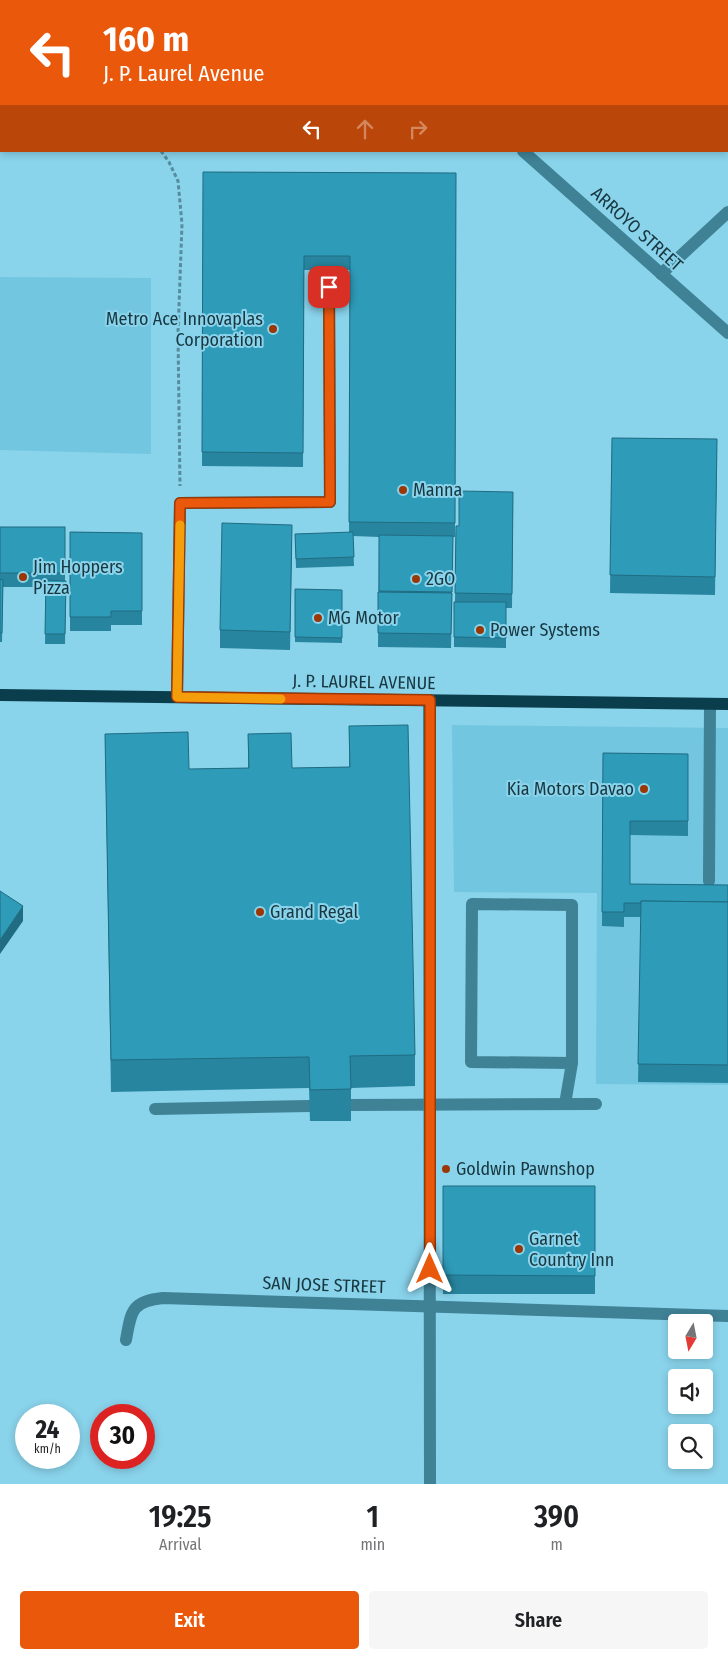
<!DOCTYPE html>
<html lang="en">
<head>
<meta charset="utf-8">
<style>
	:root { --surface:#fff; --page:#f6f6f6; --text:#202124; --muted:#757577; --accent:#ea580c }
	body { margin:0; font-family:"Fira Sans Condensed",sans-serif; background:var(--page); color:var(--text); height:100vh; display:flex; flex-direction:column; font-size:19px; white-space:nowrap }
	* { box-sizing:border-box; margin:0 }
	p { font-size:16px; color:var(--muted) }
	.icon { flex:none; width:28px; height:28px; fill:none; stroke:currentColor; stroke-width:2; stroke-linecap:round; stroke-linejoin:round }
	.map { position:relative; height:1484px; overflow:hidden }
	.side { display:flex; flex-direction:column; background:var(--surface); flex:1 }
	.side>* { flex:none }
	.top-card { position:absolute; left:0px; top:0px; width:729px; height:152px; box-shadow:0 2px 8px #0003; background:#ea580c; color:#fff; overflow:hidden }
	.needle { width:32px; rotate:190deg }
	.buttons { position:absolute; left:668px; top:1314px; display:grid; gap:10px }
	.buttons a { display:grid; place-items:center; width:45px; height:45px; border-radius:5px; background:var(--surface); box-shadow:0 2px 8px #0003; font-size:25px }
	.speed { position:absolute; left:15px; top:1404px; display:flex; gap:10px; font-size:25px; font-weight:700; text-align:center }
	.speed>* { display:grid; place-content:center; width:65px; height:65px; border-radius:50%; background:var(--surface); box-shadow:0 2px 8px #0003; line-height:1 }
	.speed small { font-size:12px; font-weight:400 }
	.speed .limit { border:8px solid #d22; background:#fff; color:#111 }
	.pin { position:absolute; display:grid; place-items:center; width:42px; height:42px; color:#fff; margin:-21px; border-radius:10px; box-shadow:0 2px 8px #0006 }
	.me { position:absolute; width:55px; margin:-28px; rotate:0deg; stroke-linejoin:round; filter:drop-shadow(0 0 4px #0008) }
	.turn { display:flex; align-items:center; gap:18px; height:105px; padding:0 20px; font-size:22px }
	.turn .icon { width:65px; height:65px; stroke-width:2.5 }
	.turn b { display:block; font-size:35px; line-height:42px }
	.lanes { display:flex; align-items:center; height:48px; padding:0 20px; background:#0003; justify-content:center; gap:25px; direction:ltr }
	.lanes .off { opacity:.35 }
	.eta { display:flex; justify-content:space-evenly; align-items:center; height:85px; text-align:center }
	.eta b { font-size:30px; font-weight:600; line-height:35px }
	.button { display:flex; gap:10px; margin-top:auto; padding:10px 20px }
	.button a { flex:1; height:58px; border-radius:5px; background:var(--accent); color:#fff; font-size:20px; font-weight:600; line-height:58px; text-align:center }
	.button a+a { background:var(--page); color:var(--text) }
	.map>svg:first-child { display:block }
</style>
</head>
<body>
<div class="map">
<svg width="728" height="1484" viewBox="0 0 728 1484">
	<rect width="100%" height="100%" fill="#89d3eb"/>
	<g fill="#73c6e0">
		<polygon points="0,277 151,278 151,454 0,450"/>
		<polygon points="452,725 728,728 728,1085 596,1084 597,893 454,892"/>
	</g>
	<g fill="none" stroke-linecap="round" stroke-linejoin="round">
		<polyline stroke="#568d9e" stroke-width="3" stroke-dasharray="4 2.5" stroke-linecap="butt" points="161,151 169,162 178,181 182,224 178,334 180,486"/>
		<g stroke="#3f8195" stroke-width="12">
			<polyline points="353,0 354,1"/>
			<polyline points="523,151 728,333"/>
			<polyline points="661,274 728,212"/>
			<polyline points="177,697 180,503 330,502 329,287"/>
			<polyline points="429,700 430,1484"/>
			<polyline points="709,881 710,704"/>
			<polyline points="565,1104 572,1063 572,905 472,904 471,1062 572,1063"/>
			<polyline points="350,1105 596,1104"/>
			<polyline points="155,1109 310,1106"/>
			<path d="M 126,1340 C 131,1312 131,1301 163,1298 L 728,1316"/>
		</g>
		<g stroke="#0b3e4c" stroke-width="12">
			<polyline points="34,1 36,0"/>
			<polyline points="97,1 99,0"/>
			<polyline points="0,30 1,29"/>
			<polyline points="0,85 1,84"/>
			<polyline points="0,695 728,704"/>
		</g>
	</g>
	<g fill="#28859f">
		<polygon points="203,172 456,173 455,537 453,537 451,648 378,647 379,537 353,536 354,566 296,568 295,534 349,533 350,270 304,270 303,467 202,466"/>
		<polygon points="612,438 717,439 715,595 610,593"/>
		<polygon points="513,492 512,608 506,608 506,648 454,647 454,602 455,602 456,526 459,526"/>
		<polygon points="0,527 65,527 65,581 66,581 65,644 45,644 46,587 3,587 2,642 0,642"/>
		<polygon points="70,532 142,533 142,625 111,625 111,631 70,631"/>
		<polygon points="292,543 290,650 220,648 220,630"/>
		<polygon points="295,589 342,590 342,643 295,642"/>
		<polygon points="349,726 415,1055 415,1086 351,1088 351,1121 310,1121 309,1088 111,1092 105,734 189,769 248,768 248,734 292,768 349,767"/>
		<polygon points="603,753 688,754 688,836 630,835 630,884 728,885 728,1083 638,1082 641,917 624,917 624,927 602,926"/>
		<rect x="443" y="1186" width="152" height="108"/>
	</g>
	<polygon fill="#206c82" points="23,906 23,921 0,954 0,940"/>
	<g fill="#2e9bb9" stroke="#206c82">
		<polygon points="150,0 196,0 195,1 149,1"/>
		<polygon points="203,172 456,173 455,523 349,522 350,256 304,256 303,453 202,452"/>
		<polygon points="612,438 717,439 715,577 610,575"/>
		<polygon points="459,491 513,492 512,594 455,593 456,526 459,526"/>
		<polygon points="222,523 292,525 290,632 220,630"/>
		<rect x="0" y="527" width="65" height="46"/>
		<polygon points="70,532 142,533 142,611 111,611 111,617 70,617"/>
		<polygon points="353,532 354,557 296,559 295,534"/>
		<polygon points="379,535 453,536 452,592 379,591"/>
		<polygon points="0,579 3,580 2,633 0,633"/>
		<polygon points="46,580 66,581 65,634 45,634"/>
		<polygon points="295,589 342,590 342,638 295,637"/>
		<polygon points="378,592 452,593 451,634 378,633"/>
		<polygon points="454,602 506,602 506,638 454,637"/>
		<polygon points="408,725 415,1055 350,1056 351,1089 310,1090 309,1057 111,1060 105,734 188,732 189,769 249,768 248,734 291,733 292,768 350,767 349,726"/>
		<polygon points="603,753 688,754 688,821 630,821 630,884 728,885 728,902 641,901 641,903 624,903 624,912 602,912"/>
		<polygon points="0,891 23,906 0,940"/>
		<polygon points="641,901 728,902 728,1065 638,1064"/>
		<polygon points="443,1186 595,1186 595,1276 443,1275"/>
	</g>
	<g fill="none" stroke-linecap="round" stroke-linejoin="round">
		<g stroke="#983908" stroke-width="12">
			<polyline id="route" points="329,287 330,502 180,503 177,697 430,700 430,1269"/>
		</g>
		<use href="#route" stroke="#ea580c" stroke-width="9"/>
		<polyline stroke="#f59e0b" stroke-width="9" points="180,525 177,697 281,699"/>
	</g>
	<g fill="#9b3605" stroke="#89d3eb" stroke-width="2">
		<circle cx="273" cy="329" r="5"/>
		<circle cx="403" cy="490" r="5"/>
		<circle cx="23" cy="577" r="5"/>
		<circle cx="416" cy="579" r="5"/>
		<circle cx="318" cy="618" r="5"/>
		<circle cx="480" cy="630" r="5"/>
		<circle cx="644" cy="789" r="5"/>
		<circle cx="260" cy="912" r="5"/>
		<circle cx="446" cy="1169" r="5"/>
		<circle cx="519" cy="1249" r="5"/>
	</g>
	<g text-anchor="middle" dominant-baseline="central" stroke-width="4" stroke-linejoin="round" paint-order="stroke">
		<g font-size="18" fill="#183740" stroke="#89d3eb">
			<text transform="translate(637 229) rotate(42)">ARROYO STREET</text>
			<text transform="translate(364 682) rotate(1)">J. P. LAUREL AVENUE</text>
			<text transform="translate(324 1285) rotate(2)">SAN JOSE STREET</text>
		</g>
		<g font-size="18" fill="#183740" stroke="#89d3eb" text-anchor="start">
			<text x="263" y="319" text-anchor="end">Metro Ace Innovaplas<tspan x="263" dy="21">Corporation</tspan></text>
			<text x="413" y="490">Manna</text>
			<text x="33" y="567">Jim Hoppers<tspan x="33" dy="21">Pizza</tspan></text>
			<text x="426" y="579">2GO</text>
			<text x="328" y="618">MG Motor</text>
			<text x="490" y="630">Power Systems</text>
			<text x="634" y="789" text-anchor="end">Kia Motors Davao</text>
			<text x="270" y="912">Grand Regal</text>
			<text x="456" y="1169">Goldwin Pawnshop</text>
			<text x="529" y="1239">Garnet<tspan x="529" dy="21">Country Inn</tspan></text>
		</g>
	</g>
</svg>
<div class="buttons">
<a><svg class="needle" viewBox="-14 -14 28 28"><path d="M0-13l5 13h-10z" fill="#e53935"/><path d="M0 13l5-13h-10z" fill="#757577"/></svg></a>
<a><svg class="icon" aria-label="sound" viewBox="0 0 24 24"><path d="M4 9h4l5-4v14l-5-4H4zM17 9q2 3 0 6"/></svg></a>
<a><svg class="icon" aria-label="search" viewBox="0 0 24 24"><circle cx="10" cy="10" r="6"/><path d="M15 15l6 6"/></svg></a>
</div>
<div class="speed"><div>24<small>km/h</small></div><div class="limit">30</div></div>
<div class="pin" style="left:329px;top:287px;background:#d93025"><svg class="icon" aria-label="arrive" viewBox="0 0 24 24"><path d="M6 21V4h12l-3 4 3 4H6"/></svg></div>
<svg class="me" style="left:430px;top:1269px" viewBox="-20 -20 40 40"><path d="M0-17L14 15 0 8-14 15z" fill="#ea580c" stroke="#fff" stroke-width="4"/></svg>
<div class="top-card">
<div class="turn"><svg class="icon" aria-label="left" viewBox="0 0 24 24"><path d="M17 20v-9H6M10 6l-5 5 5 5"/></svg><div><b>160 m</b>J. P. Laurel Avenue</div></div>
<div class="lanes"><svg class="icon" aria-label="left" viewBox="0 0 24 24"><path d="M17 20v-9H6M10 6l-5 5 5 5"/></svg><svg class="icon off" aria-label="ahead" viewBox="0 0 24 24"><path d="M12 20V5M6 11l6-6 6 6"/></svg><svg class="icon off" aria-label="right" viewBox="0 0 24 24"><path d="M7 20v-9h11M14 6l5 5-5 5"/></svg></div>
</div>
</div>
<section class="side">
<div class="eta">
<div><b>19:25</b><p>Arrival</p></div>
<div><b>1</b><p>min</p></div>
<div><b>390</b><p>m</p></div>
</div>
<div class="button"><a>Exit</a><a>Share</a></div>
</section>
</body>
</html>
